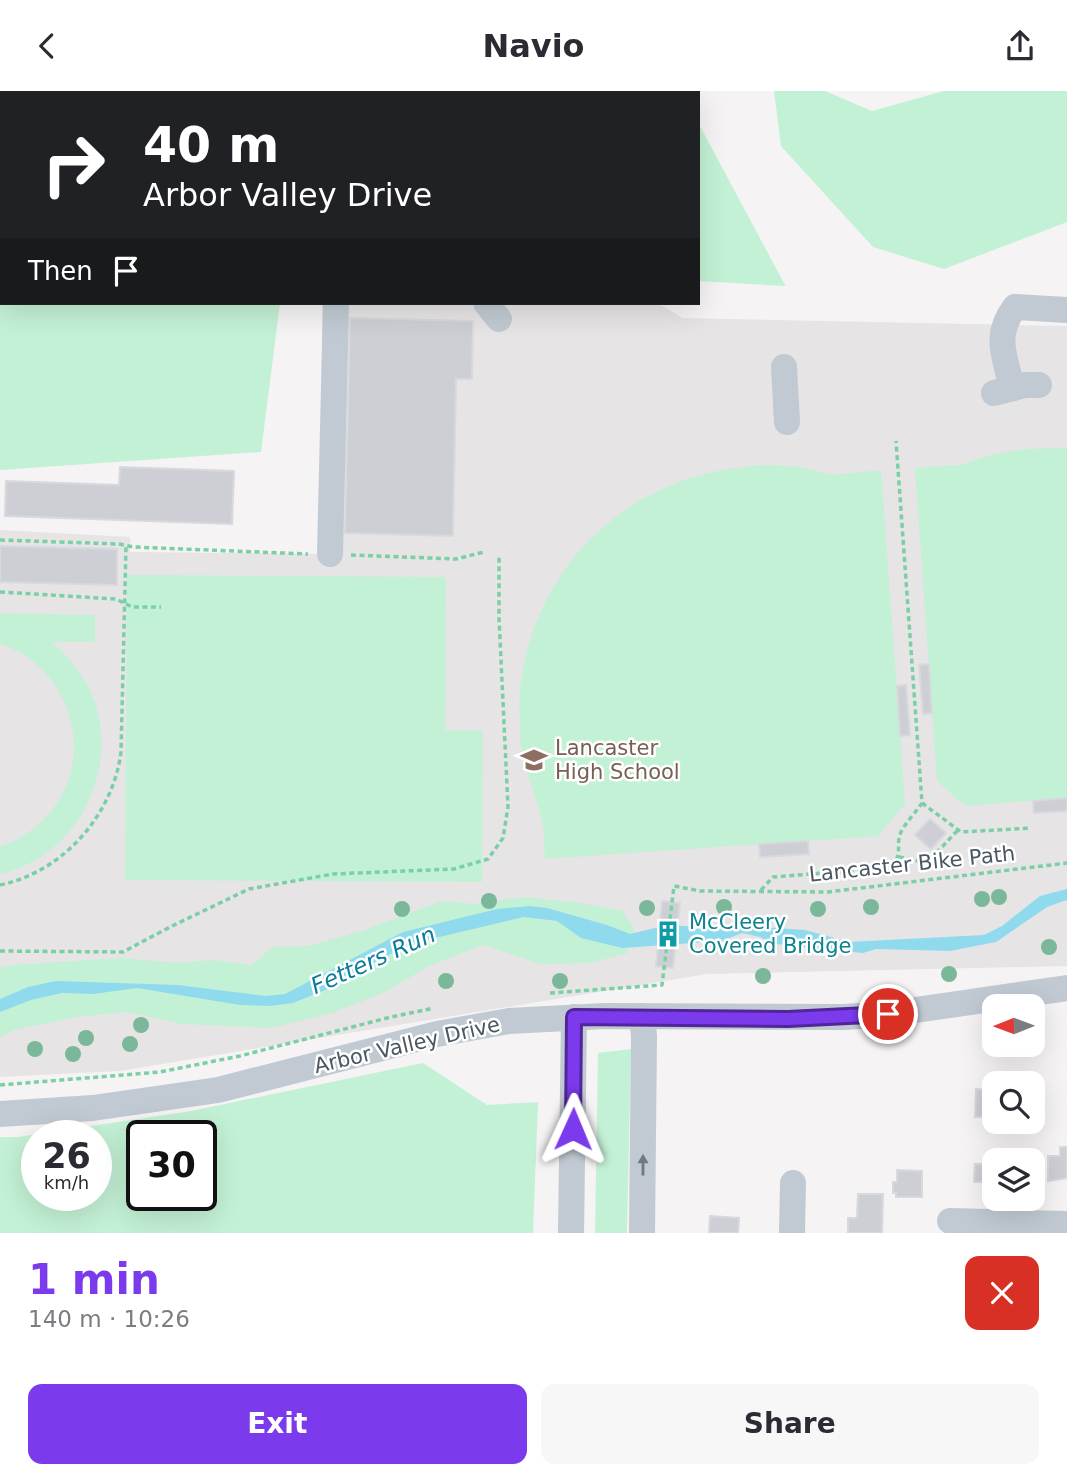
<!DOCTYPE html>
<html lang="en">
<head>
<meta charset="utf-8">
<style>
	:root { --surface:#fff; --page:#f7f7f7; --text:#2b2b33; --muted:#7c7c81; --accent:#7c3aed }
	body { margin:0; font-family:"DejaVu Sans",sans-serif; background:var(--page); color:var(--text); height:100vh; display:flex; flex-direction:column; font-size:26px; white-space:nowrap }
	* { box-sizing:border-box; margin:0 }
	p { font-size:23px; color:var(--muted) }
	.icon { flex:none; width:38px; height:38px; fill:none; stroke:currentColor; stroke-width:2; stroke-linecap:round; stroke-linejoin:round }
	.map { position:relative; height:1142px; overflow:hidden }
	.sheet { display:flex; flex-direction:column; background:var(--surface); flex:1 }
	.sheet>* { flex:none }
	.top-card { position:absolute; left:0px; top:0px; width:700px; height:214px; box-shadow:0 7px 28px #0002; background:#202124; color:#fff; overflow:hidden }
	.needle { width:46px; rotate:269deg }
	.controls { position:absolute; left:982px; top:903px; display:grid; gap:14px }
	.controls a { display:grid; place-items:center; width:63px; height:63px; border-radius:14px; background:var(--surface); box-shadow:0 7px 28px #0002; font-size:35px }
	.speed { position:absolute; left:21px; top:1029px; display:flex; gap:14px; font-size:35px; font-weight:700; text-align:center }
	.speed>* { display:grid; place-content:center; width:91px; height:91px; border-radius:50%; background:var(--surface); box-shadow:0 7px 28px #0002; line-height:1 }
	.speed small { font-size:18px; font-weight:400 }
	.speed .limit { border:4px solid #111; border-radius:10px; background:#fff; color:#111 }
	.pin { position:absolute; display:grid; place-items:center; width:60px; height:60px; color:#fff; margin:-30px; border:4px solid #fff; border-radius:50%; box-shadow:0 2px 7px #0007 }
	.me { position:absolute; width:77px; margin:-38px; rotate:1deg; stroke-linejoin:round; filter:drop-shadow(0 0 5px #0008) }
	.turn { display:flex; align-items:center; gap:24px; height:147px; padding:0 28px; font-size:32px }
	.turn .icon { width:91px; height:91px; stroke-width:2.5 }
	.turn b { display:block; font-size:49px; line-height:60px }
	.then { display:flex; align-items:center; height:66px; padding:0 28px; background:#0003; gap:14px; font-size:26px }
	.round { display:grid; place-items:center; flex:none; width:74px; height:74px; border-radius:14px; background:var(--page) }
	.summary { display:flex; align-items:center; justify-content:space-between; height:119px; padding:0 28px }
	h1 { font-size:42px; font-weight:700; line-height:52px; color:var(--accent) }
	.button { display:flex; gap:14px; margin-top:auto; padding:14px 28px }
	.button a { flex:1; height:80px; border-radius:14px; background:var(--accent); color:#fff; font-size:28px; font-weight:700; line-height:80px; text-align:center }
	.button a+a { background:var(--page); color:var(--text) }
	header { display:flex; justify-content:space-between; align-items:center; height:91px; padding:0 28px; background:var(--surface); font-size:32px; font-weight:700 }
	.map>svg:first-child { display:block }
</style>
</head>
<body>
<header><svg class="icon" aria-label="back" viewBox="0 0 24 24"><path d="M15 5l-7 7 7 7"/></svg>Navio<svg class="icon" aria-label="share" viewBox="0 0 24 24"><path d="M12 15V3M7 8l5-5 5 5M5 13v7h14v-7"/></svg></header>
<div class="map">
<svg width="1067" height="1142" viewBox="0 0 1067 1142">
	<rect width="100%" height="100%" fill="#f5f3f3"/>
	<polygon fill="#e6e4e5" points="322,212 657,212 683,227 1067,235 1067,875 707,883 120,980 0,986 0,439 130,446 130,461 321,463"/>
	<g fill="#c3f1d5" fill-rule="evenodd">
		<polygon points="0,0 142,2 2,2 2,212 280,212 261,361 0,379"/>
		<polygon points="774,0 825,0 872,20 944,0 1067,0 1067,131 944,178 873,156 781,55"/>
		<polygon points="701,37 785,194 785,195 698,190 698,38"/>
		<polygon points="1067,357 1067,707 965,715 937,690 915,377 960,374 990,364 1026,358"/>
		<path d="M 774,374 L 799,376 L 833,384 L 881,379 L 905,713 L 878,745 L 545,768 C 544,754 545,739 541,726 C 534,698 521,672 520,643 C 520,624 518,603 522,584 C 543,457 647,375 774,374 Z"/>
		<polygon points="127,484 446,486 445,639 483,640 482,791 125,789"/>
		<path d="M 0,522 L 95,524 L 95,551 L 52,551 C 67,565 80,579 89,597 C 124,671 81,765 0,783 L 0,756 C 21,748 38,737 52,719 C 97,663 69,574 0,553 Z"/>
		<polygon points="524,806 580,812 623,820 634,838 627,862 590,872 541,873 483,854 431,874 381,903 332,922 271,937 182,933 127,921 77,926 14,939 0,946 0,877 13,874 121,867 176,872 213,869 251,874 273,856 308,855 362,840 442,810 475,813"/>
		<polygon points="631,958 627,1142 595,1142 598,962"/>
		<path d="M 423,972 L 487,1014 L 538,1011 L 533,1142 L 0,1142 L 0,1046 L 18,1046 L 191,1020 ZM 37,1045 L 96,1045 L 96,1104 L 37,1104 ZM 142,1045 L 201,1045 L 201,1104 L 142,1104 Z"/>
	</g>
	<polygon fill="#90daee" points="1067,798 1067,809 1047,816 996,851 950,860 876,858 863,862 776,853 760,846 742,842 722,850 622,857 581,847 557,830 524,826 414,852 380,868 345,891 293,912 270,915 240,914 137,897 93,903 62,902 31,909 0,921 0,908 28,896 56,890 178,894 265,905 285,903 403,841 497,818 530,815 547,817 607,834 630,843 667,834 719,837 747,835 805,839 849,851 984,844 1002,835 1040,805"/>
	<g fill="#cdcfd5" stroke="#d7d9de" stroke-width="2">
		<polygon points="350,227 473,230 472,288 456,288 453,445 345,442"/>
		<polygon points="120,376 234,380 232,433 5,425 6,390 119,394"/>
		<polygon points="0,455 117,458 117,494 0,491"/>
		<polygon points="929,573 932,622 923,623 919,574"/>
		<polygon points="906,594 910,644 900,645 897,595"/>
		<polygon points="1067,707 1067,720 1034,722 1033,710"/>
		<polygon points="930,728 946,742 931,758 915,744"/>
		<polygon points="808,750 809,763 760,766 759,753"/>
		<polygon points="662,810 680,812 673,877 656,875"/>
		<polygon points="976,998 994,999 994,1026 975,1026"/>
		<polygon points="1060,1056 1067,1056 1067,1087 1048,1090 1048,1065 1060,1065"/>
		<polygon points="993,1061 1021,1062 1021,1067 1038,1067 1037,1092 1032,1092 1032,1069 994,1069 994,1091 974,1091 975,1073 993,1073"/>
		<polygon points="897,1079 922,1080 922,1106 896,1106 896,1102 893,1102 893,1091 897,1091"/>
		<polygon points="858,1103 883,1103 882,1142 848,1142 848,1127 857,1127"/>
		<polygon points="710,1125 739,1127 738,1142 709,1142"/>
	</g>
	<g fill="none" stroke-linecap="round" stroke-linejoin="round">
		<g stroke="#7ad0a6" stroke-width="3.5" stroke-dasharray="5 3.5" stroke-linecap="butt">
			<polyline points="0,449 119,453 133,456 308,463"/>
			<polyline points="351,464 456,468 484,461"/>
			<polyline points="0,501 116,508 132,516 161,516"/>
			<polyline points="922,712 961,741 1031,737"/>
			<polyline points="899,766 927,772 958,739"/>
			<path d="M 0,794 C 63,781 113,724 121,661 L 126,455"/>
			<path d="M 761,799 L 773,786 L 886,777 C 907,767 893,754 902,739 C 908,729 916,721 922,712 L 896,350"/>
			<polyline points="0,860 123,861 170,836 249,798 333,783 454,778 488,768 503,747 508,716 499,527 499,465"/>
			<polyline points="550,902 662,894 674,795 700,800 828,801 1067,772"/>
			<polyline points="0,994 160,981 240,965 391,926 434,917"/>
		</g>
		<g stroke="#c1cad2" stroke-width="26">
			<polyline points="486,212 499,228"/>
			<polyline points="784,276 787,331"/>
			<path d="M 1012,297 C 1005,265 993,245 1015,216 L 1067,219"/>
			<polyline points="994,302 1025,294 1039,294"/>
			<polyline points="330,463 336,212"/>
			<polyline points="642,925 644,945 642,1142"/>
			<polyline points="0,1023 93,1017 218,999 437,943 509,930 605,925 844,926 888,923 1067,897"/>
			<polyline points="950,1130 1067,1133"/>
			<polyline points="571,1142 574,926"/>
			<polyline points="792,1142 793,1092"/>
		</g>
	</g>
	<g fill="#7bb799">
		<circle cx="999" cy="806" r="8"/>
		<circle cx="982" cy="808" r="8"/>
		<circle cx="489" cy="810" r="8"/>
		<circle cx="724" cy="816" r="8"/>
		<circle cx="871" cy="816" r="8"/>
		<circle cx="647" cy="817" r="8"/>
		<circle cx="402" cy="818" r="8"/>
		<circle cx="818" cy="818" r="8"/>
		<circle cx="1049" cy="856" r="8"/>
		<circle cx="949" cy="883" r="8"/>
		<circle cx="763" cy="885" r="8"/>
		<circle cx="446" cy="890" r="8"/>
		<circle cx="560" cy="890" r="8"/>
		<circle cx="141" cy="934" r="8"/>
		<circle cx="86" cy="947" r="8"/>
		<circle cx="130" cy="953" r="8"/>
		<circle cx="35" cy="958" r="8"/>
		<circle cx="73" cy="963" r="8"/>
	</g>
	<defs><path id="oneway-solid" d="M-6-.8H1V-3.2L6.5 0L1 3.2V.8H-6Z" transform="scale(1.75)"/></defs>
	<use fill="#6e7983" href="#oneway-solid" transform="translate(643 1074) rotate(-90)"/>
	<g fill="none" stroke-linecap="round" stroke-linejoin="round">
		<g stroke="#51269a" stroke-width="18">
			<polyline id="route" points="573,1038 574,926 788,928 888,923"/>
		</g>
		<use href="#route" stroke="#7c3aed" stroke-width="12"/>
	</g>
	<defs>
		<g id="school-bare" transform="scale(2.1)"><path d="M0-5L7-2L0 1L-7-2ZM-4 1L0 2.5L4 1V4Q0 6-4 4Z" fill="#8d6e63" stroke="#fff" stroke-width="2.5" paint-order="stroke"/></g>
		<g id="building-bare" transform="scale(2.1)"><path d="M-4-6H4V6H1V3H-1V6H-4ZM-2.5-4.3h1.7v1.8h-1.7ZM.8-4.3h1.7v1.8H.8ZM-2.5-1h1.7V.8h-1.7ZM.8-1h1.7V.8H.8Z" fill="#0f9aa8" stroke="#fff" stroke-width="2.5" paint-order="stroke"/></g>
	</defs>
	<g fill-rule="evenodd">
		<use href="#school-bare" x="534" y="669"/>
		<use href="#building-bare" x="668" y="843"/>
	</g>
	<g text-anchor="middle" dominant-baseline="central" stroke-width="5" stroke-linejoin="round" paint-order="stroke">
		<g font-size="21" fill="#785e54" stroke="#fff" text-anchor="start">
			<text x="555" y="657">Lancaster<tspan x="555" dy="24">High School</tspan></text>
		</g>
		<g font-size="21" fill="#4a5661" stroke="#fff">
			<text transform="translate(912 773) rotate(-6)">Lancaster Bike Path</text>
			<text transform="translate(407 954) rotate(-13)">Arbor Valley Drive</text>
		</g>
		<g font-size="21" fill="#0d838f" stroke="#fff" text-anchor="start">
			<text x="689" y="831">McCleery<tspan x="689" dy="24">Covered Bridge</tspan></text>
		</g>
		<g font-size="23" font-style="italic" fill="#0c7c9b" stroke="#fff">
			<text transform="translate(373 869) rotate(-24)">Fetters Run</text>
		</g>
	</g>
</svg>
<div class="controls">
<a><svg class="needle" viewBox="-14 -14 28 28"><path d="M0-13l5 13h-10z" fill="#e53935"/><path d="M0 13l5-13h-10z" fill="#7c7c81"/></svg></a>
<a><svg class="icon" aria-label="search" viewBox="0 0 24 24"><circle cx="10" cy="10" r="6"/><path d="M15 15l6 6"/></svg></a>
<a><svg class="icon" aria-label="layers" viewBox="0 0 24 24"><path d="M12 4l9 5-9 5-9-5zM3 14l9 5 9-5"/></svg></a>
</div>
<div class="speed"><div>26<small>km/h</small></div><div class="limit">30</div></div>
<div class="pin" style="left:888px;top:923px;background:#d93025"><svg class="icon" aria-label="arrive" viewBox="0 0 24 24"><path d="M6 21V4h12l-3 4 3 4H6"/></svg></div>
<svg class="me" style="left:573px;top:1038px" viewBox="-20 -20 40 40"><path d="M0-17L14 15 0 8-14 15z" fill="#7c3aed" stroke="#fff" stroke-width="4"/></svg>
<div class="top-card">
<div class="turn"><svg class="icon" aria-label="right" viewBox="0 0 24 24"><path d="M7 20v-9h11M14 6l5 5-5 5"/></svg><div><b>40 m</b>Arbor Valley Drive</div></div>
<div class="then">Then<svg class="icon" aria-label="arrive" viewBox="0 0 24 24"><path d="M6 21V4h12l-3 4 3 4H6"/></svg></div>
</div>
</div>
<section class="sheet">
<div class="summary"><div><h1>1 min</h1><p>140 m · 10:26</p></div><a class="round" style="background:#d93025;color:#fff"><svg class="icon" aria-label="close" viewBox="0 0 24 24"><path d="M6 6l12 12M18 6L6 18"/></svg></a></div>
<div class="button"><a>Exit</a><a>Share</a></div>
</section>
</body>
</html>
